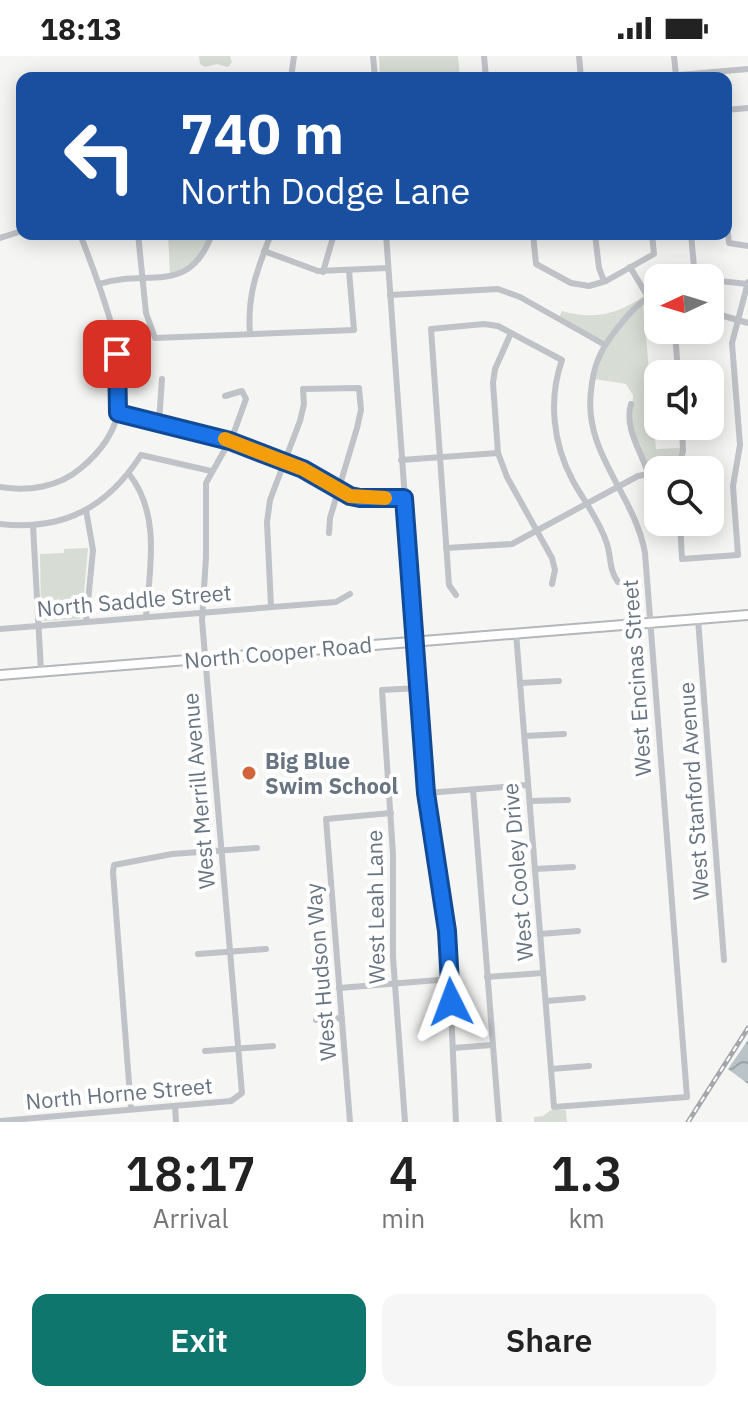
<!DOCTYPE html>
<html lang="en">
<head>
<meta charset="utf-8">
<style>
	:root { --surface:#fff; --page:#f6f6f6; --text:#222; --muted:#767676; --accent:#0f766e }
	body { margin:0; font-family:"IBM Plex Sans",sans-serif; background:var(--page); color:var(--text); height:100vh; display:flex; flex-direction:column; font-size:30px; white-space:nowrap }
	* { box-sizing:border-box; margin:0 }
	p { font-size:26px; color:var(--muted) }
	.icon { flex:none; width:44px; height:44px; fill:none; stroke:currentColor; stroke-width:2; stroke-linecap:round; stroke-linejoin:round }
	.map { position:relative; height:1066px; overflow:hidden }
	.side { display:flex; flex-direction:column; background:var(--surface); flex:1 }
	.side>* { flex:none }
	.hud { position:absolute; left:16px; top:16px; width:716px; height:168px; border-radius:16px; box-shadow:0 4px 20px #0003; background:#1a4fa0; color:#fff; overflow:hidden }
	.needle { width:52px; rotate:266deg }
	.buttons { position:absolute; left:644px; top:208px; display:grid; gap:16px }
	.buttons a { display:grid; place-items:center; width:80px; height:80px; border-radius:16px; background:var(--surface); box-shadow:0 4px 20px #0003; font-size:40px }
	.pin { position:absolute; display:grid; place-items:center; width:68px; height:68px; color:#fff; margin:-34px; border-radius:16px; box-shadow:0 4px 12px #0006 }
	.me { position:absolute; width:88px; margin:-44px; rotate:357deg; stroke-linejoin:round; filter:drop-shadow(0 0 6px #0008) }
	.turn { display:flex; align-items:center; gap:28px; height:168px; padding:0 32px; font-size:36px }
	.turn .icon { width:104px; height:104px; stroke-width:2.5 }
	.turn b { display:block; font-size:56px; line-height:68px }
	.eta { display:flex; justify-content:space-evenly; align-items:center; height:136px; text-align:center }
	.eta b { font-size:48px; font-weight:600; line-height:56px }
	.primary-button { display:flex; gap:16px; margin-top:auto; padding:16px 32px }
	.primary-button a { flex:1; height:92px; border-radius:16px; background:var(--accent); color:#fff; font-size:32px; font-weight:600; line-height:92px; text-align:center }
	.primary-button a+a { background:var(--page); color:var(--text) }
	.status { display:flex; justify-content:space-between; align-items:center; height:56px; padding:0 40px; background:var(--surface); direction:ltr }
	.status svg { height:22px; fill:currentColor }
	.map>svg:first-child { display:block }
</style>
</head>
<body>
<div class="status"><b>18:13</b><svg viewBox="0 0 49 12"><path d="M0 12V9h3v3zM5 12V6h3v6zM10 12V3h3v9zM15 12V0h3v12zM26 1h20v11H26zM47 4h2v5h-2z"/></svg></div>
<div class="map">
<svg width="748" height="1066" viewBox="0 0 748 1066">
	<defs>
		<pattern id="water-waves" width="16" height="10" patternUnits="userSpaceOnUse" patternTransform="scale(2)"><rect width="16" height="10" fill="#bac3c8"/><path d="M0 5q4-4 8 0t8 0" fill="none" stroke="#9ba3a8"/></pattern>
	</defs>
	<rect width="100%" height="100%" fill="#f5f6f3"/>
	<g fill="#d7dcd4">
		<polygon points="199,0 230,0 232,6 228,11 217,8 205,11 200,8"/>
		<polygon points="379,0 458,0 460,22 380,22"/>
		<polygon points="168,178 212,178 201,201 170,220"/>
		<path d="M 644,240 L 648,245 L 643,248 L 656,393 L 681,392 L 676,414 L 648,412 L 632,373 L 633,339 L 626,328 L 595,323 L 605,291 L 558,264 L 562,255 C 594,264 616,259 644,240 Z"/>
		<polygon points="88,492 82,560 79,563 44,565 41,563 40,498 64,497 64,493"/>
		<polygon points="551,1054 566,1054 567,1066 534,1066 534,1061 543,1060"/>
	</g>
	<polygon fill="url(#water-waves)" points="748,984 748,1028 728,1013"/>
	<g fill="none" stroke-linecap="round" stroke-linejoin="round">
		<g stroke="#b3b6ba" stroke-width="12">
			<polyline id="major" points="0,619 748,559"/>
		</g>
		<g stroke="#bfc2c6" stroke-width="6">
			<polyline points="373,0 375,22"/>
			<polyline points="484,0 486,22"/>
			<polyline points="579,0 581,22"/>
			<polyline points="674,0 676,20"/>
			<polyline points="291,22 294,0"/>
			<polyline points="644,22 748,13"/>
			<polyline points="726,54 748,52"/>
			<polyline points="726,161 729,187 748,190"/>
			<polyline points="138,178 146,257 155,282 354,274 349,215"/>
			<polyline points="386,178 426,737 448,885 456,1066"/>
			<polyline points="533,178 536,208 571,227 589,230 606,225 654,198 652,178"/>
			<polyline points="595,178 599,212 604,225"/>
			<polyline points="691,178 695,222"/>
			<polyline points="0,182 22,175"/>
			<polyline points="264,195 318,215 388,212"/>
			<polyline points="630,211 648,241"/>
			<polyline points="323,216 334,178"/>
			<polyline points="710,224 748,228"/>
			<path d="M 99,228 C 148,212 189,241 212,178"/>
			<polyline points="390,239 498,233 520,241 605,289"/>
			<polyline points="710,261 724,260 748,267"/>
			<polyline points="675,274 678,318"/>
			<polyline points="511,277 495,313 493,327 498,397 507,421 552,502 555,514 552,528"/>
			<path d="M 250,278 C 247,239 257,214 271,178"/>
			<path d="M 631,348 C 624,372 641,395 648,417"/>
			<polyline points="118,357 230,385 303,413 350,440 360,442 404,442"/>
			<polyline points="159,366 162,323"/>
			<polyline points="401,404 498,397"/>
			<polyline points="678,414 683,395 682,370"/>
			<path d="M 129,418 C 161,458 150,513 146,560"/>
			<path d="M 0,431 C 28,436 59,431 81,412 C 98,398 113,379 118,357 C 130,303 99,228 80,178"/>
			<polyline points="86,454 93,494 86,566"/>
			<polyline points="680,466 682,503 738,499 733,430 740,389 732,287 748,226"/>
			<path d="M 0,468 C 63,475 107,452 141,399 L 211,415"/>
			<polyline points="33,470 41,615"/>
			<polyline points="446,492 512,488 638,420 658,416"/>
			<path d="M 456,539 L 449,529 L 431,273 L 484,268 L 498,270 L 562,304 C 548,344 553,388 573,425 C 584,445 599,464 606,485 C 612,501 608,512 618,526"/>
			<polyline points="271,551 267,466 270,444 300,365 304,348 303,333 359,332 361,354 357,372 330,462 329,477"/>
			<polyline points="698,563 724,904"/>
			<polyline points="0,573 336,546 350,538"/>
			<path d="M 516,577 L 554,1051 L 687,1041 L 645,497 C 635,439 583,397 591,335 C 593,313 599,296 613,278 C 625,262 639,244 658,237"/>
			<polyline points="520,627 559,625"/>
			<polyline points="525,680 564,678"/>
			<polyline points="473,734 499,1066"/>
			<polyline points="426,737 528,729"/>
			<polyline points="530,745 568,744"/>
			<polyline points="535,813 573,811"/>
			<polyline points="540,878 578,875"/>
			<polyline points="198,898 266,893"/>
			<polyline points="487,921 543,917"/>
			<polyline points="339,932 451,923"/>
			<polyline points="546,945 583,942"/>
			<polyline points="316,964 342,962"/>
			<polyline points="453,992 492,989"/>
			<polyline points="205,995 273,990"/>
			<polyline points="551,1013 589,1010"/>
			<polyline points="175,1050 176,1066"/>
			<polyline points="131,1053 113,816 114,809 172,798 257,792"/>
			<polyline points="0,1065 231,1045 242,1037 202,564 206,501 206,427 233,379 246,343 242,335 225,340"/>
			<polyline points="350,1066 326,763 391,757"/>
			<polyline points="405,1066 393,901 393,798 382,634 418,632"/>
		</g>
		<use href="#major" stroke="#fff" stroke-width="8"/>
		<g stroke="#a3a7ac" stroke-width="5">
			<polyline id="rail" points="688,1066 748,972"/>
		</g>
		<use href="#rail" stroke="#fff" stroke-width="2" stroke-dasharray="6" stroke-linecap="butt"/>
	</g>
	<g fill="none" stroke-linecap="round" stroke-linejoin="round">
		<g stroke="#114b97" stroke-width="20">
			<polyline id="route" points="117,298 118,357 230,385 303,413 350,440 360,442 404,442 426,737 447,875 451,946"/>
		</g>
		<use href="#route" stroke="#1a73e8" stroke-width="14"/>
		<polyline stroke="#f59e0b" stroke-width="14" points="225,383 303,413 350,440 385,442"/>
	</g>
	<circle fill="#d16438" stroke="#fff" stroke-width="3" cx="249" cy="717" r="8"/>
	<g text-anchor="middle" dominant-baseline="central" stroke-width="8" stroke-linejoin="round" paint-order="stroke">
		<g font-size="22" fill="#687481" stroke="#fff">
			<text transform="translate(134 544) rotate(-5)">North Saddle Street</text>
			<text transform="translate(278 596) rotate(-5)">North Cooper Road</text>
			<text transform="translate(636 622) rotate(-94)">West Encinas Street</text>
			<text transform="translate(198 735) rotate(-95)">West Merrill Avenue</text>
			<text transform="translate(693 735) rotate(-94)">West Stanford Avenue</text>
			<text transform="translate(517 816) rotate(-95)">West Cooley Drive</text>
			<text transform="translate(375 851) rotate(-91)">West Leah Lane</text>
			<text transform="translate(320 916) rotate(-95)">West Hudson Way</text>
			<text transform="translate(119 1037) rotate(-5)">North Horne Street</text>
		</g>
		<g font-size="22" font-weight="bold" fill="#687481" stroke="#fff" text-anchor="start">
			<text x="265" y="704">Big Blue<tspan x="265" dy="25">Swim School</tspan></text>
		</g>
	</g>
</svg>
<div class="buttons">
<a><svg class="needle" viewBox="-14 -14 28 28"><path d="M0-13l5 13h-10z" fill="#e53935"/><path d="M0 13l5-13h-10z" fill="#767676"/></svg></a>
<a><svg class="icon" aria-label="sound" viewBox="0 0 24 24"><path d="M4 9h4l5-4v14l-5-4H4zM17 9q2 3 0 6"/></svg></a>
<a><svg class="icon" aria-label="search" viewBox="0 0 24 24"><circle cx="10" cy="10" r="6"/><path d="M15 15l6 6"/></svg></a>
</div>
<div class="pin" style="left:117px;top:298px;background:#d93025"><svg class="icon" aria-label="arrive" viewBox="0 0 24 24"><path d="M6 21V4h12l-3 4 3 4H6"/></svg></div>
<svg class="me" style="left:451px;top:946px" viewBox="-20 -20 40 40"><path d="M0-17L14 15 0 8-14 15z" fill="#1a73e8" stroke="#fff" stroke-width="4"/></svg>
<div class="hud">
<div class="turn"><svg class="icon" aria-label="left" viewBox="0 0 24 24"><path d="M17 20v-9H6M10 6l-5 5 5 5"/></svg><div><b>740 m</b>North Dodge Lane</div></div>
</div>
</div>
<section class="side">
<div class="eta">
<div><b>18:17</b><p>Arrival</p></div>
<div><b>4</b><p>min</p></div>
<div><b>1.3</b><p>km</p></div>
</div>
<div class="primary-button"><a>Exit</a><a>Share</a></div>
</section>
</body>
</html>
